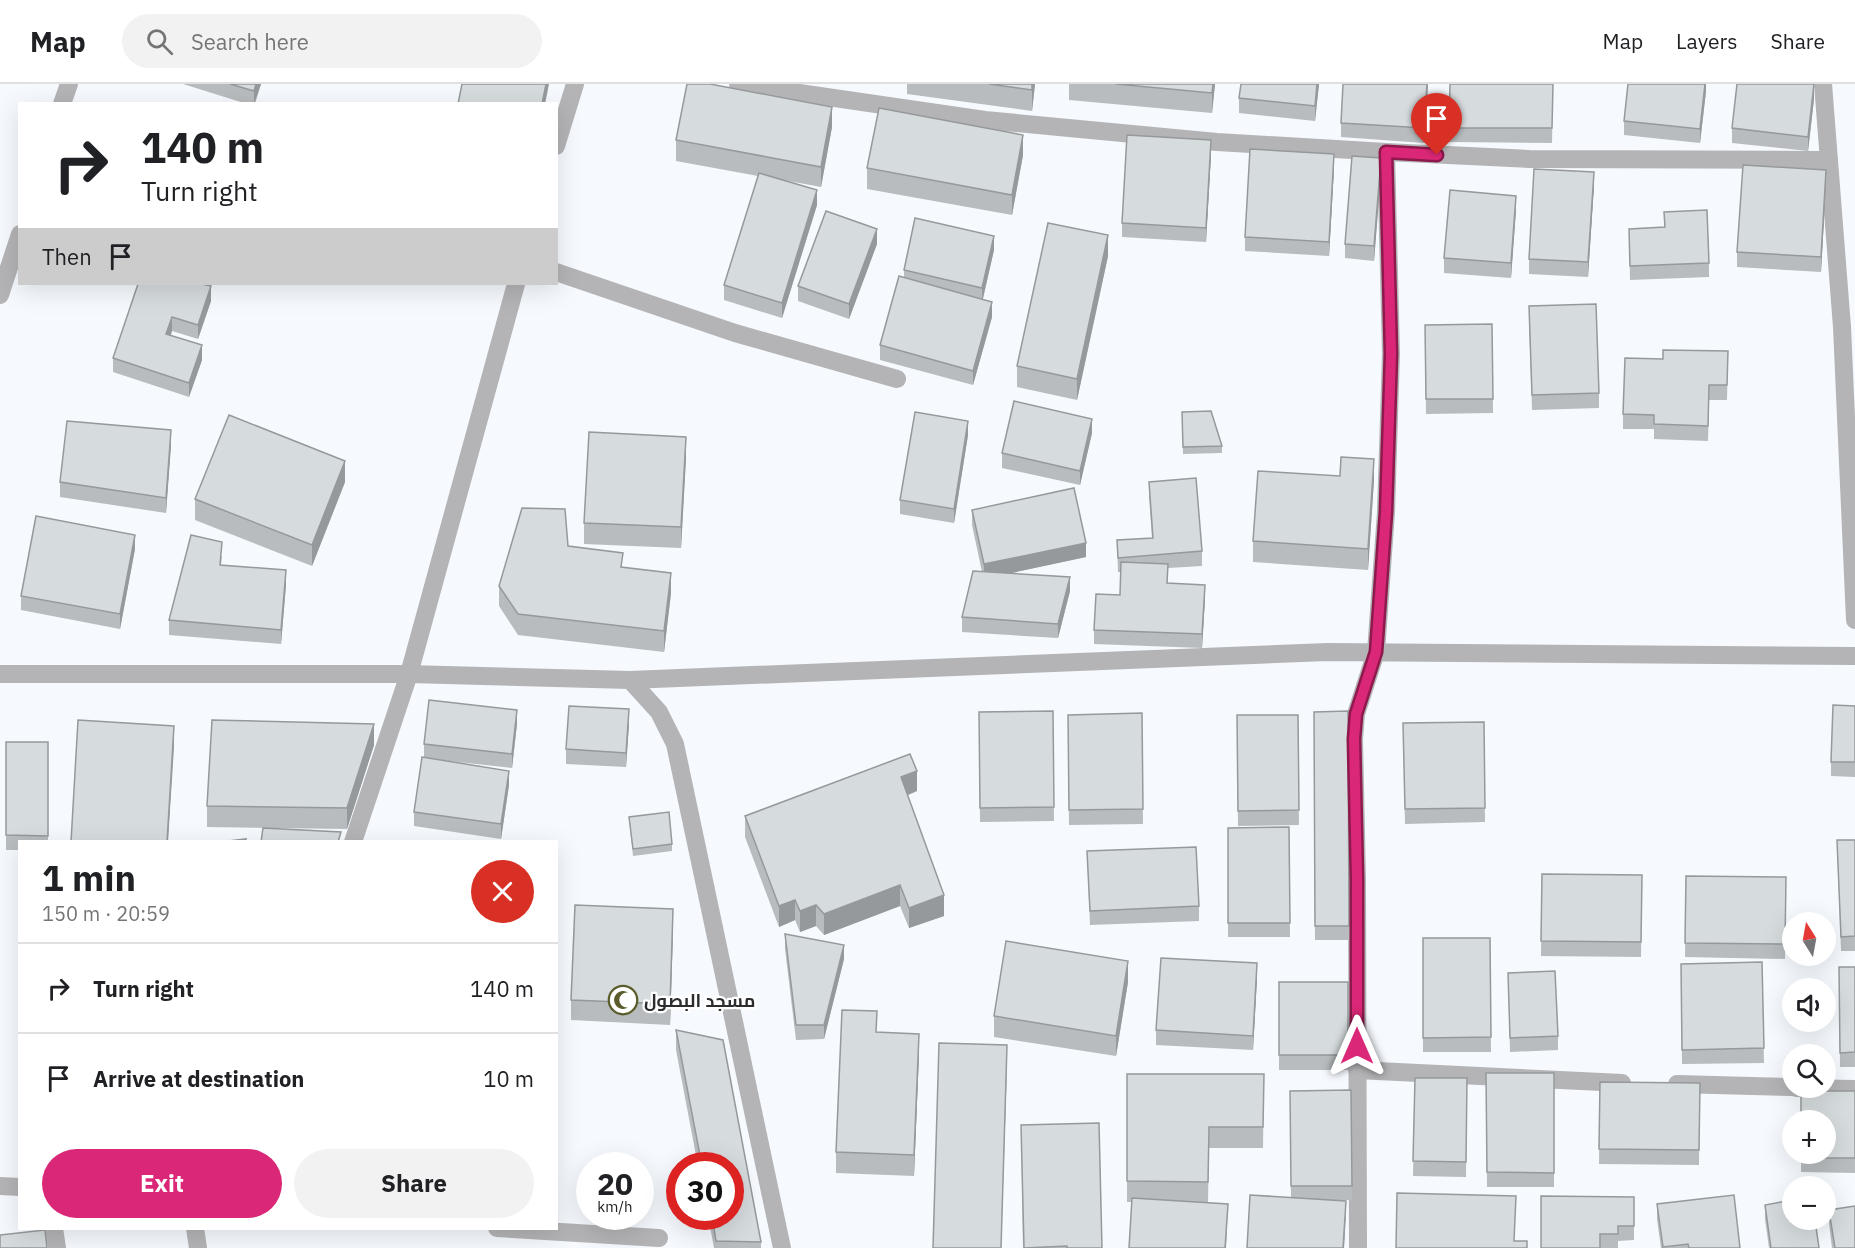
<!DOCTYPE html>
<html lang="en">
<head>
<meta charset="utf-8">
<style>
	:root { --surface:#fff; --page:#f2f2f2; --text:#202124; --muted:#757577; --line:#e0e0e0; --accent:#db2777 }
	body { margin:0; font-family:"IBM Plex Sans",Cairo,sans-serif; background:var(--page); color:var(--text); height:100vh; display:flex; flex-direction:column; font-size:22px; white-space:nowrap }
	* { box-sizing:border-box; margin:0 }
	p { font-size:20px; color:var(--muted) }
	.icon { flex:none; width:33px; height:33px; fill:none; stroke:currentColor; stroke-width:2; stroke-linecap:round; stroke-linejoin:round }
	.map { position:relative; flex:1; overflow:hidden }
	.details { position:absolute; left:18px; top:756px; width:540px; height:390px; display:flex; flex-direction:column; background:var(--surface); border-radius:0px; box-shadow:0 6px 24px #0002 }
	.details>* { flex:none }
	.top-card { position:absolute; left:18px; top:18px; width:540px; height:183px; border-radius:0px; box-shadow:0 6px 24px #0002; background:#fff; color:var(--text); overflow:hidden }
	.needle { width:39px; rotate:349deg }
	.controls { position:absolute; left:1782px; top:828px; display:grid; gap:12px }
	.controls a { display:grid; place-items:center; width:54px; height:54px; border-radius:50%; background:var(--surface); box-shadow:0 6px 24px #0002; font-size:30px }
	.speed { position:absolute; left:576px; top:1068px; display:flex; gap:12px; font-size:30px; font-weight:700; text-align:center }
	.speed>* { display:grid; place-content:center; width:78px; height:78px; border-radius:50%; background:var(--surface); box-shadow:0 6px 24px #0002; line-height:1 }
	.speed small { font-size:15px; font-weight:400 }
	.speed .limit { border:9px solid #d22; background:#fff; color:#111 }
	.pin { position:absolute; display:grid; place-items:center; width:51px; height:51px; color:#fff; margin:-62px -26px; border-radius:50% 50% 50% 0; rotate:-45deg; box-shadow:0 0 6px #0007 }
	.pin .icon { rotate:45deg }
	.me { position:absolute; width:66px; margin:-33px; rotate:0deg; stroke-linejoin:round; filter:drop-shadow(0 0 4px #0008) }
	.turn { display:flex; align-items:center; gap:21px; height:126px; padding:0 24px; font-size:27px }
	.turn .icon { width:78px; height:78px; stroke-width:2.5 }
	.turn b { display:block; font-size:42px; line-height:51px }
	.then { display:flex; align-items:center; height:57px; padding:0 24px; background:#0003; gap:12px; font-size:22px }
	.round { display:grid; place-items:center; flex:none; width:63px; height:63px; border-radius:32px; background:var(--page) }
	.head { display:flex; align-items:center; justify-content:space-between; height:102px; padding:0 24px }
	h1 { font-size:36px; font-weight:700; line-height:45px }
	.button { display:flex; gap:12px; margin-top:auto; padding:12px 24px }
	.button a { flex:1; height:69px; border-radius:36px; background:var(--accent); color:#fff; font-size:24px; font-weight:700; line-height:69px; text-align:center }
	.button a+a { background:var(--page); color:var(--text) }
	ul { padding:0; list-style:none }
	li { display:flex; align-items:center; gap:18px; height:90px; padding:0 24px; border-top:2px solid var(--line) }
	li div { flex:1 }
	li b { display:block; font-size:22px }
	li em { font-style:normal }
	header { display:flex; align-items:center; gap:36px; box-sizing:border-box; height:84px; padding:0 30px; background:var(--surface); border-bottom:2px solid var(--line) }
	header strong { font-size:28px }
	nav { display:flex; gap:33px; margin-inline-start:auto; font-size:21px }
	.search { width:420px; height:54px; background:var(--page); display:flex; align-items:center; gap:15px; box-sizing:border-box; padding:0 21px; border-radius:33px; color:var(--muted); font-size:22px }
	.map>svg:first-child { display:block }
</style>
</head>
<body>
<header>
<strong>Map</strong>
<div class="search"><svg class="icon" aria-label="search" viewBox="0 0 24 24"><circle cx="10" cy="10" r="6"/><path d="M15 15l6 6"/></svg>Search here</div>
<nav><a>Map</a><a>Layers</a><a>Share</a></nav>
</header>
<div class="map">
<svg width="1855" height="1164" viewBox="0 0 1855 1164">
	<rect width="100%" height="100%" fill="#f6f9fe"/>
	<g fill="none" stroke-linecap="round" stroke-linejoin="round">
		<g stroke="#b4b4b6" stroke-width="18">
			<polyline points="738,0 985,36 1217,58 1386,68"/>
			<polyline points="1823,0 1842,243 1855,536"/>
			<polyline points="62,20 69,0"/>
			<polyline points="556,62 575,0"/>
			<polyline points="556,188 735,249 897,295"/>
			<polyline points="0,211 20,150"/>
			<polyline points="0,590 409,590 630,596 1327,568 1855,572"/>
			<polyline points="630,596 659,628 675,660 782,1164"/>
			<polyline points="353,758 409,590 516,200"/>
			<polyline points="1357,986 1622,999"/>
			<polyline points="1677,1000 1792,1003"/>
			<polyline points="1796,1004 1855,1005"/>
			<polyline points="0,1102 20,1103"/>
			<polyline points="54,1144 57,1164"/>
			<polyline points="195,1144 198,1164"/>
			<polyline points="497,1144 659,1154"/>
			<polyline points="1358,1164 1357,795 1354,655 1356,630 1376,568 1386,428 1391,270 1386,68 1529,75 1829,76"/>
		</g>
	</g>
	<g fill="#b8bcbe">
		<polygon points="183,0 261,0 255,20 247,20"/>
		<polygon points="907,0 1035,0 1032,27 907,10"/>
		<polygon points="1069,0 1215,0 1212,29 1069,16"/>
		<polygon points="1319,0 1315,37 1239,29 1239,14"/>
		<polygon points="1428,0 1424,59 1341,53 1341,39"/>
		<polygon points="1450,0 1553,0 1552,59 1449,58"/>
		<polygon points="1706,0 1706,7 1700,59 1624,51 1624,37"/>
		<polygon points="1814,15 1808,67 1732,59 1732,44"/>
		<polygon points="832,43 821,103 783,96 817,121 782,234 724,216 724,201 758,92 676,77 676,56"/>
		<polygon points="1023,71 1012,131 867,105 867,84"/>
		<polygon points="1211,71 1206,158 1122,153 1122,139"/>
		<polygon points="1334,85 1329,172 1245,167 1245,153"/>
		<polygon points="1381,89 1374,177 1345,174 1345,160"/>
		<polygon points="1826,100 1821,188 1737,183 1737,168"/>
		<polygon points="1594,102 1588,193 1529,190 1529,175"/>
		<polygon points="1516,126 1511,194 1444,189 1444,174"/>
		<polygon points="1664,128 1709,179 1709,193 1630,196 1629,145 1664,143"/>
		<polygon points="877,160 849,235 798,217 798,202"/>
		<polygon points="994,166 983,215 992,233 973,301 880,276 880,261 904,193 904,186"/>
		<polygon points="1108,172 1077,316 1017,303 1017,282"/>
		<polygon points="138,200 211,217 198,255 172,247 171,251 202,276 189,313 113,288 113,274"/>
		<polygon points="1529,236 1599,309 1599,324 1532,326"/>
		<polygon points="1492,240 1493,329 1426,330 1425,241"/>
		<polygon points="1728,267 1727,316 1709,316 1708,357 1654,355 1654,345 1623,345 1623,330 1663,275"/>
		<polygon points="1182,328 1222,362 1222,369 1183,370"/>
		<polygon points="1092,349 1080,401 1002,384 1002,369"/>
		<polygon points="968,351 954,439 900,430 900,416"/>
		<polygon points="171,361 166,429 60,413 60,398"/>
		<polygon points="686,374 681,464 584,460 584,439"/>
		<polygon points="1374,396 1368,486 1253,478 1253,457"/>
		<polygon points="345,398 312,482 195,436 195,415"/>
		<polygon points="1149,398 1202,467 1202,482 1168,484 1168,499 1205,515 1202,564 1094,560 1094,546 1120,511 1121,488 1118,488 1117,456 1152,454 1149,412"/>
		<polygon points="972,426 1086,473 1010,489 1070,507 1058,554 962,548 962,533 982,488 972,441"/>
		<polygon points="568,462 623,483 671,509 664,568 518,551 499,522 499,502"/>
		<polygon points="135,465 120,545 21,526 21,512"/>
		<polygon points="222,472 221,481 286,501 281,560 169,551 169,536"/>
		<polygon points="1855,622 1855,693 1831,692 1831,678"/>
		<polygon points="1053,627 1054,737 980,738 979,628"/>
		<polygon points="1348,627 1349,856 1315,856 1314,628"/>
		<polygon points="1142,629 1143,740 1069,741 1068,631"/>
		<polygon points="1237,631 1298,631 1299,741 1238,742"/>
		<polygon points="1484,638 1485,738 1405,740 1403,639"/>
		<polygon points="517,640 512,684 440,676 509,701 501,755 414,742 414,728 424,674 424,660"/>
		<polygon points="629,640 626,683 566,680 566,665"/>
		<polygon points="6,658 48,658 48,758 20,758 20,766 6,766"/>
		<polygon points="374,661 347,745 207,743 207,722"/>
		<polygon points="917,707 907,711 944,832 909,844 900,822 824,851 816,842 800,848 795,836 779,843 745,753 745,732"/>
		<polygon points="629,733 672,760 672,767 633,772"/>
		<polygon points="1289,743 1290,853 1228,853 1228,744"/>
		<polygon points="1837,756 1855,756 1855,867 1841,867"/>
		<polygon points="1087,767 1199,822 1199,837 1090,841"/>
		<polygon points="1542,790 1642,791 1641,873 1541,872"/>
		<polygon points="1686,792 1786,793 1785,875 1685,873"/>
		<polygon points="673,846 670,941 571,936 571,916"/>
		<polygon points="785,850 844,875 824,955 796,956 785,865"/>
		<polygon points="1423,854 1490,854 1491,968 1423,968"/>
		<polygon points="1762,878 1764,979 1682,980 1681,880"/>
		<polygon points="1839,883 1855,883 1855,983 1840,983"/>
		<polygon points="1508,889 1558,952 1558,966 1510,968"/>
		<polygon points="1257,894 1253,966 1156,961 1156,946"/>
		<polygon points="1128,898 1116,972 994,953 994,932"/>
		<rect x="1279" y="898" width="69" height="88"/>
		<polygon points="676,946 761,1158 761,1164 714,1164 708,1132 730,1132 730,1082 698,1082 676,966"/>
		<polygon points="877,948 919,970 914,1092 836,1089 836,1068"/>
		<polygon points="1486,989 1554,989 1554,1103 1487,1103"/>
		<polygon points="1127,990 1264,990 1263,1064 1209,1064 1208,1118 1228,1134 1132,1118 1127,1118"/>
		<polygon points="1415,994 1467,994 1466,1093 1413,1092"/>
		<polygon points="1600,998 1700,999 1699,1081 1599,1080"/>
		<polygon points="1351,1006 1352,1116 1332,1116 1346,1132 1344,1164 1247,1164 1291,1114 1290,1007"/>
		<polygon points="1855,1007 1855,1089 1801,1088 1801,1070"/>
		<polygon points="1021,1041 1102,1164 1023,1164"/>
		<polygon points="1634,1113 1634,1156 1618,1157 1618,1164 1541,1164"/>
		<polygon points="1657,1120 1740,1164 1661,1164 1657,1135"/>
		<polygon points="1765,1121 1819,1164 1769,1164 1765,1135"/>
		<polygon points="1829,1126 1855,1164 1832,1164 1829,1140"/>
	</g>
	<g fill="#96999b">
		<polygon points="256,0 261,0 254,20 254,7"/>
		<polygon points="546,0 549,0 545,20 542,20"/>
		<polygon points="1032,0 1035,0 1032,27"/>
		<polygon points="1213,0 1215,0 1212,29 1212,9"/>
		<polygon points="1317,0 1319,0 1315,37 1315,22"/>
		<polygon points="1427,0 1428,0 1424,59 1424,44"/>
		<polygon points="1705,0 1706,0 1706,7 1700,59 1700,45"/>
		<polygon points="1814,0 1814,15 1808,67 1808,53"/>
		<polygon points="832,23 832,43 821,103 821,83"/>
		<polygon points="1023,51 1023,71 1012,131 1012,111"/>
		<polygon points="1211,56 1211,71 1206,158 1206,144"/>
		<polygon points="1334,70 1334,85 1329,172 1329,158"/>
		<polygon points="1381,74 1381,89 1374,177 1374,162"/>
		<polygon points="1826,86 1826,100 1821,188 1821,173"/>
		<polygon points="1594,88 1594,102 1588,193 1588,178"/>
		<polygon points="817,106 817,121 782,234 782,219"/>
		<polygon points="1516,112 1516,126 1511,194 1511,179"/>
		<polygon points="877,145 877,160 849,235 849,220"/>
		<polygon points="1108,151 1108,172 1077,316 1077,295"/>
		<polygon points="994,152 994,166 982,218 982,204"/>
		<polygon points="211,202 211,217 198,255 198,241"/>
		<polygon points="992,218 992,233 973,301 973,287"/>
		<polygon points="172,233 172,247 166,264 166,250"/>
		<polygon points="202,261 202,276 189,313 189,299"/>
		<polygon points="1092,335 1092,349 1080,401 1080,387"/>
		<polygon points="968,337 968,351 954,439 954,425"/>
		<polygon points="171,346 171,361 166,429 166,414"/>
		<polygon points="686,353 686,374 681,464 681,443"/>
		<polygon points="1374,375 1374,396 1368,486 1368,465"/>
		<polygon points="345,377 345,398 312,482 312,461"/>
		<polygon points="135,451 135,465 120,545 120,530"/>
		<polygon points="1086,459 1086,473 984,495 984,480"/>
		<polygon points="286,486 286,501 281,560 281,546"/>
		<polygon points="671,489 671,509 664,568 664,547"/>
		<polygon points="1070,493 1070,507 1058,554 1058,540"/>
		<polygon points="1205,501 1205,515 1202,564 1202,550"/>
		<polygon points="629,625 629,640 626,683 626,669"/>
		<polygon points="517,626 517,640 512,684 512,670"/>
		<polygon points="374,640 374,661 347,745 347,724"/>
		<polygon points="174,642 174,663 168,758 167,758"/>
		<polygon points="509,687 509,701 501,755 501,740"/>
		<polygon points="917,687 917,707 901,714 901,693"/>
		<polygon points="900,801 900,822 824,851 824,830"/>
		<polygon points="944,811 944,832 909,844 909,824"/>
		<polygon points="795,816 795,836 779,843 779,822"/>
		<polygon points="816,821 816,842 800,848 800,827"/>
		<polygon points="673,825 673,846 670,941 670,920"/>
		<polygon points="844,861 844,875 824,955 824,941"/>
		<polygon points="1128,877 1128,898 1116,972 1116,952"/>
		<polygon points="1257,879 1257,894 1253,966 1253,952"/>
		<polygon points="919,950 919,970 914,1092 914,1071"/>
		<polygon points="1007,961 1007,982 1001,1164"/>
		<polygon points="1346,1117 1344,1164 1343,1164"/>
		<polygon points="1228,1120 1226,1164 1225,1164"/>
	</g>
	<g fill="#d6dbdd" stroke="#96999b" stroke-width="1.5">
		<polygon points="230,0 256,0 254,7"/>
		<polygon points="462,0 546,0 542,20 458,20"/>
		<polygon points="687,0 710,0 832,23 821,83 676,56"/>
		<polygon points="989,0 1032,0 1032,6"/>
		<polygon points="1116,0 1213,0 1212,9"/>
		<polygon points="1241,0 1317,0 1315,22 1239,14"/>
		<polygon points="1343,0 1427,0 1424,44 1341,39"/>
		<polygon points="1450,0 1553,0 1552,44 1449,44"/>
		<polygon points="1628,0 1705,0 1700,45 1624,37"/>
		<polygon points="1737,0 1814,0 1808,53 1732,44"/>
		<polygon points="879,24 1023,51 1012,111 867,84"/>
		<polygon points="1127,51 1211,56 1206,144 1122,139"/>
		<polygon points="1250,65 1334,70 1329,158 1245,153"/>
		<polygon points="1352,72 1381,74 1374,162 1345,160"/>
		<polygon points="1743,81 1826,86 1821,173 1737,168"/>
		<polygon points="1534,85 1594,88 1588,178 1529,175"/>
		<polygon points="759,89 817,106 782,219 724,201"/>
		<polygon points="1450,106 1516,112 1511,179 1444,174"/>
		<polygon points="1707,126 1709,179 1630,182 1629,145 1665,143 1664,128"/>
		<polygon points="826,127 877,145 849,220 798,202"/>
		<polygon points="915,134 994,152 982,204 904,186"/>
		<polygon points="1048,139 1108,151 1077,295 1017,282"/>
		<polygon points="899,192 992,218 973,287 880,261"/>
		<polygon points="138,200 202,200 211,202 198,241 172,233 166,250 202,261 189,299 113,274"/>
		<polygon points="1596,220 1599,309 1532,311 1529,222"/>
		<polygon points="1492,240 1493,315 1426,315 1425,241"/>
		<polygon points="1663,266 1728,267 1727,301 1709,301 1708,342 1654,340 1654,331 1623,330 1625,274 1663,275"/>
		<polygon points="1014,317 1092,335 1080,387 1002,369"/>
		<polygon points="1211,327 1222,362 1183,363 1182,328"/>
		<polygon points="915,328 968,337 954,425 900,416"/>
		<polygon points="229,331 345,377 312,461 195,415"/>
		<polygon points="67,337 171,346 166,414 60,398"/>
		<polygon points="589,348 686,353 681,443 584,439"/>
		<polygon points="1341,373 1374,375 1368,465 1253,457 1258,387 1340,392"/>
		<polygon points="1196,394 1202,467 1118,474 1117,456 1153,454 1149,398"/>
		<polygon points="1074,404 1086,459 984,480 972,426"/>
		<polygon points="522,424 565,425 568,462 623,469 621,483 671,489 664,547 518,530 499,502"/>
		<polygon points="36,432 135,451 120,530 21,512"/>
		<polygon points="191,451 222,458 220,481 286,486 281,546 169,536"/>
		<polygon points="1121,478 1168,480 1167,499 1205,501 1202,550 1094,546 1096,510 1120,511"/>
		<polygon points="973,487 1070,493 1058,540 962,533"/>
		<polygon points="429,616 517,626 512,670 424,660"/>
		<polygon points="1833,621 1855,622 1855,678 1831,678"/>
		<polygon points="569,622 629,625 626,669 566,665"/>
		<polygon points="1053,627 1054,723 980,724 979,628"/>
		<polygon points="1348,627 1349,842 1315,842 1314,628"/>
		<polygon points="1142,629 1143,725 1069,726 1068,631"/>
		<polygon points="1237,631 1298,631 1299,726 1238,727"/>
		<polygon points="78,636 174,642 167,758 71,758"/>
		<polygon points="212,636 374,640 347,724 207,722"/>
		<polygon points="1484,638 1485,724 1405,725 1403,639"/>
		<polygon points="6,658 48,658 48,752 6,751"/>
		<polygon points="910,670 917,687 901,693 944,811 909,824 900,801 824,830 816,821 800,827 795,816 779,822 745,732"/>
		<polygon points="422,673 509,687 501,740 414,728"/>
		<polygon points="669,728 672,760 633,765 629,733"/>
		<polygon points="1289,743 1290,839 1228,839 1228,744"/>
		<polygon points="263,744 341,748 338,758 261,758"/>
		<polygon points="246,755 245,758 220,758"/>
		<polygon points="1837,756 1855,756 1855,852 1841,853"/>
		<polygon points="1196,763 1199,822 1090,827 1087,767"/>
		<polygon points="1542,790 1642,791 1641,858 1541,857"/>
		<polygon points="1686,792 1786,793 1785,860 1685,859"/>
		<polygon points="575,821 673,825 670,920 571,916"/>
		<polygon points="785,850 844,861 824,941 796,941"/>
		<polygon points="1423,854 1490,854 1491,953 1423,954"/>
		<polygon points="1006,857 1128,877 1116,952 994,932"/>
		<polygon points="1161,874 1257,879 1253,952 1156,946"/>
		<polygon points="1762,878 1764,964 1682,966 1681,880"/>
		<polygon points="1839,883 1855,883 1855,968 1840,969"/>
		<polygon points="1555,887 1558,952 1510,954 1508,889"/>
		<rect x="1279" y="898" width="69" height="73"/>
		<polygon points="842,926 877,927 876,948 919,950 914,1071 836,1068"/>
		<polygon points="676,946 723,956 761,1158 716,1157 712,1132 730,1132 730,1082 702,1082"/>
		<polygon points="939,959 1007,961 1001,1164 933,1164"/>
		<polygon points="1486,989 1554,989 1554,1089 1487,1088"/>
		<polygon points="1127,990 1264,990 1263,1043 1209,1043 1208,1098 1127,1097"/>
		<polygon points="1415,994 1467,994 1466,1078 1413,1077"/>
		<polygon points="1600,998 1700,999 1699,1066 1599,1065"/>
		<polygon points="1351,1006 1352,1102 1291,1102 1290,1007"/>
		<polygon points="1801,1007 1855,1007 1855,1074 1801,1074 1801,1070 1826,1070 1826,1036 1801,1036"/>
		<polygon points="1099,1039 1102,1164 1067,1164 1067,1162 1024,1164 1021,1041"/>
		<polygon points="1397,1109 1516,1112 1514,1157 1527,1157 1527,1164 1396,1164"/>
		<polygon points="1250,1111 1346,1117 1343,1164 1247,1164"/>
		<polygon points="1734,1111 1740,1164 1689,1164 1688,1160 1663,1163 1657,1120"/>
		<polygon points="1541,1112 1634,1113 1634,1142 1618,1142 1618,1150 1600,1150 1600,1164 1541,1164"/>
		<polygon points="1132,1114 1228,1120 1225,1164 1129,1164"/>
		<polygon points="1792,1116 1792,1136 1815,1136 1819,1164 1771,1164 1765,1121"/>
		<polygon points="1855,1122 1855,1164 1835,1164 1829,1126"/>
		<polygon points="45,1146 47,1164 0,1164 0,1151"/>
	</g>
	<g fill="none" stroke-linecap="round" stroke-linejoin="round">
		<g stroke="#8e194d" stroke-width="15">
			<polyline id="route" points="1357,962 1357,795 1354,655 1356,630 1376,568 1386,428 1391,270 1386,68 1437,71"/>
		</g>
		<use href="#route" stroke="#db2777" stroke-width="10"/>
	</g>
	<defs>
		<g id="mosque-ring" transform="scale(1.5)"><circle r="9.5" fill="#fff" stroke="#5a5d2a" stroke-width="1.5"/><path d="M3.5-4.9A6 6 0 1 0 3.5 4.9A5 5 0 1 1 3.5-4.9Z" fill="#5a5d2a"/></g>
	</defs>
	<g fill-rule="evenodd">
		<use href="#mosque-ring" x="623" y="916"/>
	</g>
	<g text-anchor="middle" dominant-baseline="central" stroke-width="4.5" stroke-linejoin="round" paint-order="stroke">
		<g font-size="18" font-weight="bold" fill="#2b2d2e" stroke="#fff" text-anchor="start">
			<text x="644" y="916">مسجد البصول</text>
		</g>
	</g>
</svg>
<div class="controls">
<a><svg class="needle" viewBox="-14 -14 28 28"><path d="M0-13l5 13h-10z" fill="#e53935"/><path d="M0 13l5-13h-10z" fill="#757577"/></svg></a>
<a><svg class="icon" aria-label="sound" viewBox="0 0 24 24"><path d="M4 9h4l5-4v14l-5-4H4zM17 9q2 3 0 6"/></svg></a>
<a><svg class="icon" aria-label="search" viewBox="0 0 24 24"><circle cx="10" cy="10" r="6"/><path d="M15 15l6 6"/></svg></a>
<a>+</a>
<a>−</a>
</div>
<div class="speed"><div>20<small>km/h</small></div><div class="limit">30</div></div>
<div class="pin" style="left:1437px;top:71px;background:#d93025"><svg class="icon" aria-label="arrive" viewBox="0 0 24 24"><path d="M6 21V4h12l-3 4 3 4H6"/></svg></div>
<svg class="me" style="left:1357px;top:962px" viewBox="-20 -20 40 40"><path d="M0-17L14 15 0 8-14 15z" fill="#db2777" stroke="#fff" stroke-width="4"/></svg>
<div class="top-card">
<div class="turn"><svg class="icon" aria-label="right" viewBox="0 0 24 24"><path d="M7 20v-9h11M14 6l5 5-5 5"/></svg><div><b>140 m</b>Turn right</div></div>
<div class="then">Then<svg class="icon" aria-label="arrive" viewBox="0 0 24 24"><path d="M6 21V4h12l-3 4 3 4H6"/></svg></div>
</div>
<section class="details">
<div class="head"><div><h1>1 min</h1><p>150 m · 20:59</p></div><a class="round" style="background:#d93025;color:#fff"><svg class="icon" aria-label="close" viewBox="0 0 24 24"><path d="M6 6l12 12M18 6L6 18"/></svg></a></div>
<ul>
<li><svg class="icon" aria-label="right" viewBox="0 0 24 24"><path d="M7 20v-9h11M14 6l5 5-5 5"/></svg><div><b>Turn right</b></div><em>140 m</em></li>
<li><svg class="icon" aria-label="arrive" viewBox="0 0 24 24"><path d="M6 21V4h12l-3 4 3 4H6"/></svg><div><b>Arrive at destination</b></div><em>10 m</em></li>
</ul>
<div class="button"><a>Exit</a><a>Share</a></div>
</section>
</div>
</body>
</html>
